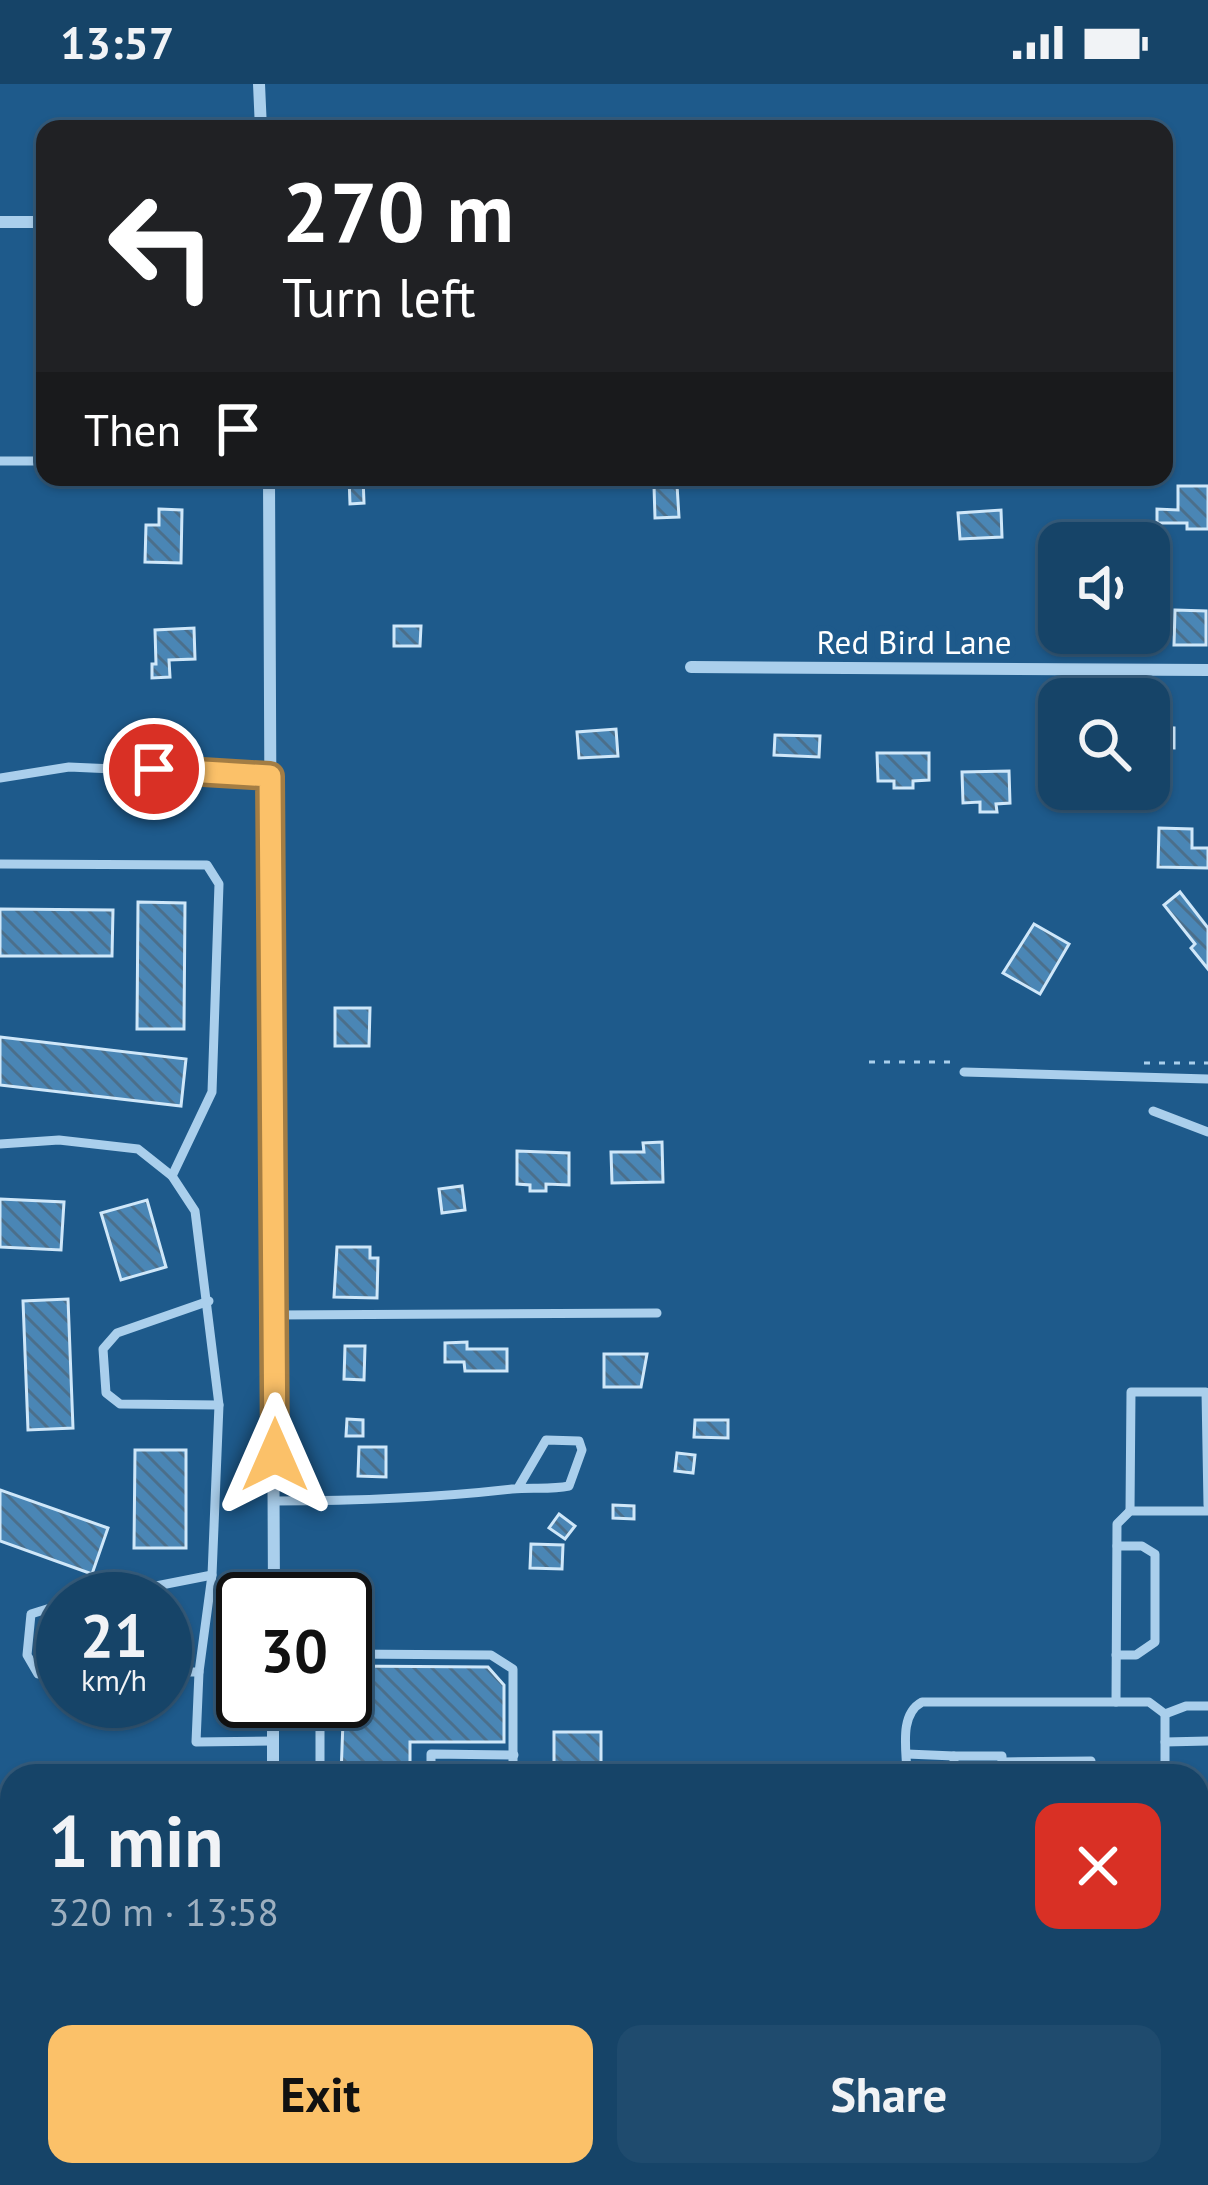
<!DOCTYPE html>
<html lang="en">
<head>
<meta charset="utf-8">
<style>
	:root { --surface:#164468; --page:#1f4b6e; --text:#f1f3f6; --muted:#9eb0c0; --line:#355c7c; --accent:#fbc169 }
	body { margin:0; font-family:"PT Sans",sans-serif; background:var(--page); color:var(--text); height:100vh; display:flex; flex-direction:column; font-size:45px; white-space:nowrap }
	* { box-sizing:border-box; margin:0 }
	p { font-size:39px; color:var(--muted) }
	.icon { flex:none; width:66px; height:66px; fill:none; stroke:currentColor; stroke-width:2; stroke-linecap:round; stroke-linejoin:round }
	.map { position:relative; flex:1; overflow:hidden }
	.details { position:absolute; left:0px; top:1680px; width:1209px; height:423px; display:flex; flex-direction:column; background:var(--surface); border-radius:36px 36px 0 0; box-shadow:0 3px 9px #0004,0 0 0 3px var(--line) }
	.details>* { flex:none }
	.guide { position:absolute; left:36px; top:36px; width:1137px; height:366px; border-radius:24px; box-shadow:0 3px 9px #0004,0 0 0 3px var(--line); background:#202124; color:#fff; overflow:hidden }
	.controls { position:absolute; left:1038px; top:438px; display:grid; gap:24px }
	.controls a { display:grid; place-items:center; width:132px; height:132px; border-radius:24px; background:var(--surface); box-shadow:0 3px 9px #0004,0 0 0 3px var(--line); font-size:60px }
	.speed { position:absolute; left:36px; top:1488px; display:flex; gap:24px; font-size:60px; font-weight:700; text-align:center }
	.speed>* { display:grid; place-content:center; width:156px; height:156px; border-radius:50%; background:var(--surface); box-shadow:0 3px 9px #0004,0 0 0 3px var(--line); line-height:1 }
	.speed small { font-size:30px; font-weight:400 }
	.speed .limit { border:6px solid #111; border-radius:18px; background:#fff; color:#111 }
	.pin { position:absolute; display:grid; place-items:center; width:102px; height:102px; color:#fff; margin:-51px; border:6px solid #fff; border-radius:50%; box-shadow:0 3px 12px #0007 }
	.me { position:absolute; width:132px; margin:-66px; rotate:0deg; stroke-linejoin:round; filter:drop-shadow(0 0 9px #0008) }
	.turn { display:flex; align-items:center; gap:42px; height:252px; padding:0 48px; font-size:54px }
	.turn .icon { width:156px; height:156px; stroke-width:2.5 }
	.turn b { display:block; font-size:84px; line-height:102px }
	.then { display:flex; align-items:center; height:114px; padding:0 48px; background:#0003; gap:24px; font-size:45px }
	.round { display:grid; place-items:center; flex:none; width:126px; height:126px; border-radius:24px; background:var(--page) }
	.overview { display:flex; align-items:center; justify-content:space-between; height:204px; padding:0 48px }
	h1 { font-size:72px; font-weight:700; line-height:90px }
	.action { display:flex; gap:24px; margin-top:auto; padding:24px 48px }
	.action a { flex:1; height:138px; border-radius:24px; background:var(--accent); color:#111; font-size:48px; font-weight:700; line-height:138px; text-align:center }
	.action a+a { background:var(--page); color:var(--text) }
	.status { display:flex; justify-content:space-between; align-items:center; height:84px; padding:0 60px; background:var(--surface); direction:ltr }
	.status svg { height:33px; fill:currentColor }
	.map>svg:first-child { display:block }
</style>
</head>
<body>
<div class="status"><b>13:57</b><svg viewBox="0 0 49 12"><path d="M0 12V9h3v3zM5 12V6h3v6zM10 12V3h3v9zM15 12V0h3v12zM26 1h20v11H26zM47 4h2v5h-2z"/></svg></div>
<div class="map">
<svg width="1208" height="2101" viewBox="0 0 1208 2101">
	<defs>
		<pattern id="building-back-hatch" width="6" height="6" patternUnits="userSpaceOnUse" patternTransform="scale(3)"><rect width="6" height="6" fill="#4a86b5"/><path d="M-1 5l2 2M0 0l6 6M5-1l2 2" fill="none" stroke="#4b6f8b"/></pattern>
	</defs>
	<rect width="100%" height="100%" fill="#1e5a8b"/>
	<g fill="url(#building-back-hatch)" stroke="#cfe7f9" stroke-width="3">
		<polygon points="349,393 363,393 364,419 350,420"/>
		<polygon points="677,401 679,433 655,434 654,402"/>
		<polygon points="1178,402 1208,402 1208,445 1187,445 1187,439 1157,439 1157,425 1178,426"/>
		<polygon points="159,425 182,426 181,479 145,478 146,441 159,441"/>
		<polygon points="1001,426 1002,453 960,455 958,429"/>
		<polygon points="1061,439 1088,442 1086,459 1059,459"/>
		<polygon points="1175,526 1206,527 1206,561 1174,561"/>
		<polygon points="394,542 421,542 420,562 394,562"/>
		<polygon points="194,544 195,575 169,576 170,593 152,594 152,580 156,580 155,546"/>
		<polygon points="1149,643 1174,644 1174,664 1149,663"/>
		<polygon points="616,645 618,672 579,674 577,648"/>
		<polygon points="775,651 820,652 819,673 774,671"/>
		<polygon points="877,669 929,669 929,696 913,697 913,704 894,704 894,697 878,697"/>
		<polygon points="1009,687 1010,719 996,720 997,728 980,728 980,718 963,719 962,688"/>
		<polygon points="1159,744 1192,745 1192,764 1208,764 1208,784 1158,783"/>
		<polygon points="1180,808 1208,844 1208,885 1191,864 1195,860 1164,821"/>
		<polygon points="138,818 185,819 184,945 137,945"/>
		<polygon points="0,825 113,826 112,872 0,872"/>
		<polygon points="1034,840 1069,860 1040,910 1003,889"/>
		<polygon points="335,924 370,924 369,962 335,962"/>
		<polygon points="0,953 186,975 181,1022 0,1001"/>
		<polygon points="662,1058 663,1098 612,1099 611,1068 644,1068 643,1059"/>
		<polygon points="517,1067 569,1069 569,1101 546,1100 546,1107 530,1107 530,1101 517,1100"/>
		<polygon points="462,1102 465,1126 442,1129 439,1105"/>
		<polygon points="0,1115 64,1118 61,1166 0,1163"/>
		<polygon points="147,1116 166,1183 121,1196 101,1129"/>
		<polygon points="337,1163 370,1163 370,1174 378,1174 377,1214 334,1213"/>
		<polygon points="68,1215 73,1344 28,1346 23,1217"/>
		<polygon points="467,1258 467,1265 507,1265 507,1287 465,1287 464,1278 445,1278 445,1259"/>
		<polygon points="345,1262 365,1262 364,1296 344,1295"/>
		<polygon points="604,1270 647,1270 641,1303 604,1303"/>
		<polygon points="347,1335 363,1336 363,1352 346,1352"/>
		<polygon points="695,1336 728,1336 728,1354 694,1353"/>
		<polygon points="359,1363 386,1363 386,1393 358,1392"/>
		<polygon points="135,1366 186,1366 186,1464 134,1464"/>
		<polygon points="677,1369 695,1371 693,1389 675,1387"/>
		<polygon points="0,1406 108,1444 92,1490 0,1457"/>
		<polygon points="613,1421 634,1422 634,1435 613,1434"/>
		<polygon points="559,1430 575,1442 565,1455 549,1444"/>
		<polygon points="531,1460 563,1461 562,1485 530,1484"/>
		<polygon points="345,1582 488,1583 504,1601 504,1658 410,1658 410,1692 341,1692"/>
		<rect x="554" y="1648" width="47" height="44"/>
	</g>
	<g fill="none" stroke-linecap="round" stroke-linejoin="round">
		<g stroke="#aacfec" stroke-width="3" stroke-dasharray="6 9" stroke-linecap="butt">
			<polyline points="869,978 954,978"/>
			<polyline points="1144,979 1208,979"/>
		</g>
		<g stroke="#aacfec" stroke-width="9">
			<polyline points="0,377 45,377"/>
			<polyline points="0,694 69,683 270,692"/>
			<polyline points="0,780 207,781 219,800 212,1008 172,1092"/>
			<polyline points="964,988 1208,995"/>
			<polyline points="1153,1027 1208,1048"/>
			<polyline points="0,1060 59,1056 138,1065 172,1092 195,1127 219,1321 212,1491 199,1588 196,1658 273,1657"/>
			<polyline points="209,1217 117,1249 103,1265 106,1309 120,1320 219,1321"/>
			<polyline points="275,1231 657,1229"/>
			<path d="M 275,1417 C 355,1417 433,1414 512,1405 C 532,1403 550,1406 569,1402 L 582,1366 L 579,1357 L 546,1356 L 518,1404"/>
			<polyline points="1130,1427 1131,1308 1206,1308 1208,1421"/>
			<polyline points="90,1515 212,1491"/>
			<polyline points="63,1520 31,1530 27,1571 38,1590 63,1590"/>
			<polyline points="345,1570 491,1571 513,1585 513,1692"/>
			<polyline points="1116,1571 1136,1571 1155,1558 1155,1470 1142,1462 1117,1462"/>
			<polyline points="165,1588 199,1588"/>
			<polyline points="1116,1618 1117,1440 1130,1427 1208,1427"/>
			<polyline points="1165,1630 1165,1692"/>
			<polyline points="1165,1630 1186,1622 1208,1622"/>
			<polyline points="1165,1658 1208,1657"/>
			<polyline points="907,1670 954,1672"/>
			<polyline points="1002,1678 1091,1677"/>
			<polyline points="320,1692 320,1617"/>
			<polyline points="431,1692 431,1670 514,1671"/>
			<path d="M 907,1692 C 907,1668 898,1631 922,1618 L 1149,1618 L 1165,1630"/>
			<polyline points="954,1692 954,1672 1002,1672 1002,1692"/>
			<polyline points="1197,1705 1208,1705"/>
			<polyline points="1197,1880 1208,1869"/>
			<polyline points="0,1887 12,1887"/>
			<polyline points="633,2091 633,2101"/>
			<polyline points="535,2101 535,2091"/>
		</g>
		<g stroke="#aacfec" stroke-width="12">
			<polyline points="259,0 261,45"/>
			<polyline points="0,138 45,138"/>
			<polyline points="269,393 274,1515"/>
			<polyline points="691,583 1208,586"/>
			<polyline points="273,1692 273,1617"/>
			<polyline points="904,2091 904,2101"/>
			<polyline points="54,2101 54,2091"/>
		</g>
		<polyline stroke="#d6e9f9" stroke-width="24" points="274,2101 274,2091"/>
		<g stroke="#f0f7ff" stroke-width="27">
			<polyline points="0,1947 12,1947"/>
			<polyline points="1197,1952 1208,1952"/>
			<polyline points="0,2008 12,2008"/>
			<polyline points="1197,2013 1208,2013"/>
		</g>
	</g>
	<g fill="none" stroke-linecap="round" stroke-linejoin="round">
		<g stroke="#a37d44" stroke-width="30">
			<polyline id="route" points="154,685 270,692 275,1371"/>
		</g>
		<use href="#route" stroke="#fbc169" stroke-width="21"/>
	</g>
	<g text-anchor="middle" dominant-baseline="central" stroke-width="12" stroke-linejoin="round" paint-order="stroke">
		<g font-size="33" fill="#fff" stroke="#1e5a8b">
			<text x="914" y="557">Red Bird Lane</text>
		</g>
	</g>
</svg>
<div class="controls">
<a><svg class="icon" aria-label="sound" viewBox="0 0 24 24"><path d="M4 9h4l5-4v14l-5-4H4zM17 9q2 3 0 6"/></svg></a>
<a><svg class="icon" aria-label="search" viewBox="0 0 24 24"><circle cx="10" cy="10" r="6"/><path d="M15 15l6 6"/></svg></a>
</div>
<div class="speed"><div>21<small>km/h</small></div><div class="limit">30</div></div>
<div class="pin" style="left:154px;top:685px;background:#d93025"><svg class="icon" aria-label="arrive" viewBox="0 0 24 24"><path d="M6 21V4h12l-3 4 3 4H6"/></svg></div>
<svg class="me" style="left:275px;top:1371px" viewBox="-20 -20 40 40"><path d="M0-17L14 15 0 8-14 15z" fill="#fbc169" stroke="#fff" stroke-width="4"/></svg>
<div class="guide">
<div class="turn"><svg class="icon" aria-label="left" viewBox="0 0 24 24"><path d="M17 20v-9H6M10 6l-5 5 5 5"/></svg><div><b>270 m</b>Turn left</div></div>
<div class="then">Then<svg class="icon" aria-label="arrive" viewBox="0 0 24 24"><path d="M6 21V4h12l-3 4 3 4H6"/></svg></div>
</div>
<section class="details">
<div class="overview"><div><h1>1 min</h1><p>320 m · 13:58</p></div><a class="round" style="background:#d93025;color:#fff"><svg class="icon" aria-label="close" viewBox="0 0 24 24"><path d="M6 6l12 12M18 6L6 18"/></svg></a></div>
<div class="action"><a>Exit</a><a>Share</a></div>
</section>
</div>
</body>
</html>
